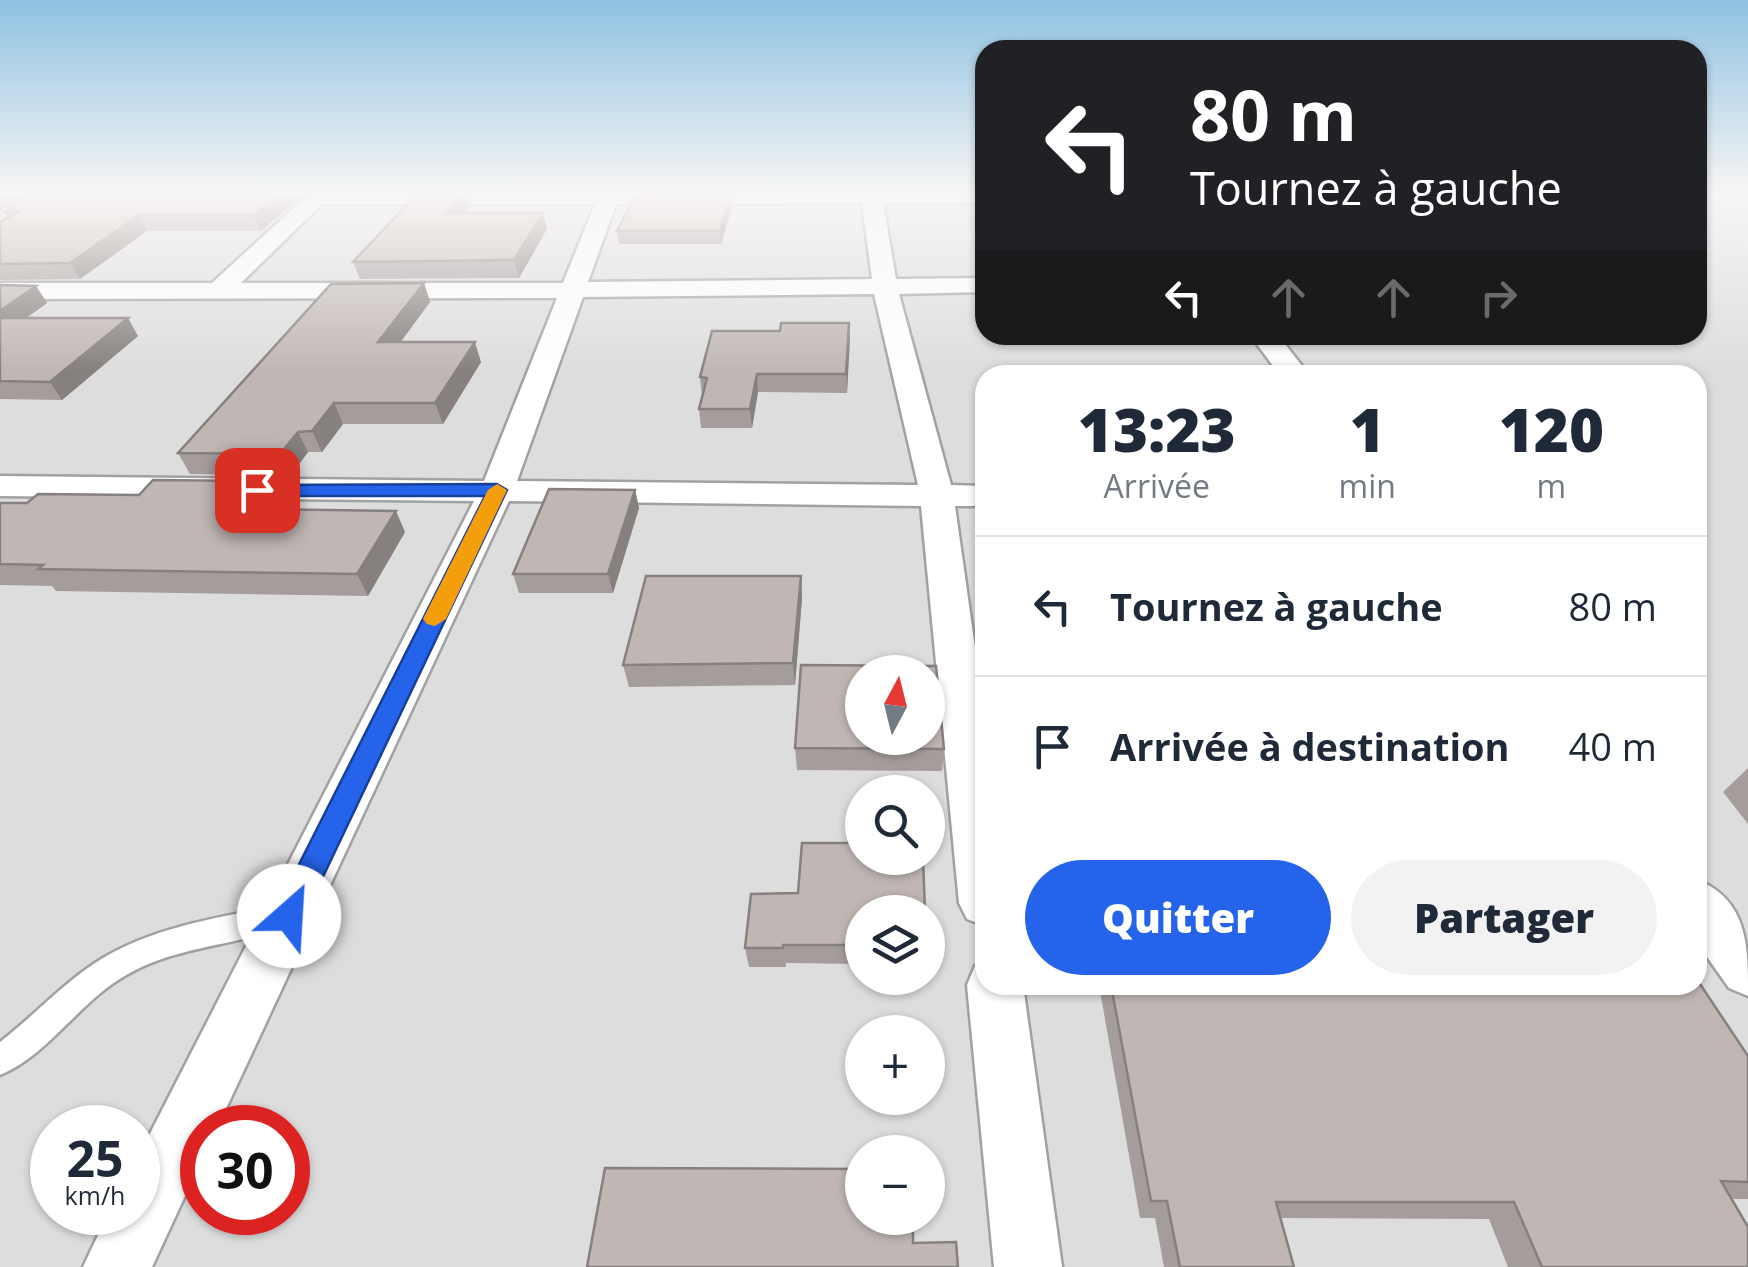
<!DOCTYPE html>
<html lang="fr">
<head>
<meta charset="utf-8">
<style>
	:root { --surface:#fff; --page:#f2f2f3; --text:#1f2937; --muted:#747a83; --line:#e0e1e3; --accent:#2563eb }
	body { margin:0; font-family:"Open Sans",sans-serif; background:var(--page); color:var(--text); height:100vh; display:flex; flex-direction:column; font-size:38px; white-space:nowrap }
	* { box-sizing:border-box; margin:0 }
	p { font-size:32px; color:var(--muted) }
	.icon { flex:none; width:55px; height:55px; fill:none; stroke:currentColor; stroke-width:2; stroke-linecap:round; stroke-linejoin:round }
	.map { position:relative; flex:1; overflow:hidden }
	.panel { position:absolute; left:975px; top:365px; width:732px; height:630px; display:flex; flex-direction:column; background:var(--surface); border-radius:30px; box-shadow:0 2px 8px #0004 }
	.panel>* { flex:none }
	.hud { position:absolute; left:975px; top:40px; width:732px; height:305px; border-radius:30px; box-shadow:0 2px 8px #0004; background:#202124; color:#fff; overflow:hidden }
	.needle { width:65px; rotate:7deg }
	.fabs { position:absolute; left:845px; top:655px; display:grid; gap:20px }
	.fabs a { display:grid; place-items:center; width:100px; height:100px; border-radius:50%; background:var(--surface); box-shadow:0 2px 8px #0004; font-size:50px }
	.speed { position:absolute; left:30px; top:1105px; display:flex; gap:20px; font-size:50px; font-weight:700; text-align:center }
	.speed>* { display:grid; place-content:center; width:130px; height:130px; border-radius:50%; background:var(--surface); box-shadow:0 2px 8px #0004; line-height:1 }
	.speed small { font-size:25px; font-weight:400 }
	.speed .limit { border:15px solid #d22; background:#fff; color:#111 }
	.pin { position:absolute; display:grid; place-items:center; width:85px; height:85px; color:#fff; margin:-42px; border-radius:20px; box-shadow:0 5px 15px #0006 }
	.me { position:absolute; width:110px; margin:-55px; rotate:26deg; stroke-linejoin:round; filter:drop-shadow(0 0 8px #0008) }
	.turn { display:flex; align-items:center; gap:35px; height:210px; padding:0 50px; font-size:45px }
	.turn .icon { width:130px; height:130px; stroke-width:2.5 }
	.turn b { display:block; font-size:70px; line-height:85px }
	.lanes { display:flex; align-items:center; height:95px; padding:0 50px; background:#0003; justify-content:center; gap:50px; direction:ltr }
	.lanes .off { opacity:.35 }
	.eta { display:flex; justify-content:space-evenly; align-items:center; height:170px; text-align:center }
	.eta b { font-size:60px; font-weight:800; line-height:70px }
	.action { display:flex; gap:20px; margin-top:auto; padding:20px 50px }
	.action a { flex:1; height:115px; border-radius:60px; background:var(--accent); color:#fff; font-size:40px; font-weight:800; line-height:115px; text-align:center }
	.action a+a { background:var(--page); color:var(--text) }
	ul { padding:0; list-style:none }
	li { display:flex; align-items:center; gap:30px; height:140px; padding:0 50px; border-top:2px solid var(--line) }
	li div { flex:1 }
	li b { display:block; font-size:38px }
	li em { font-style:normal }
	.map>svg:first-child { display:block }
</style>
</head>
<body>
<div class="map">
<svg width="1748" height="1267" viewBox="0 0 1748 1267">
	<rect width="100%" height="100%" fill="#f0ece8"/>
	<path fill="#deddde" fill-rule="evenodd" d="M 0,195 L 985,195 L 985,335 L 1698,335 L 1698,195 L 1748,195 L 1748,1267 L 0,1267 ZM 985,375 L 1698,375 L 1698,985 L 985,985 ZM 862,672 L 928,672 L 928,738 L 862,738 ZM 862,792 L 928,792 L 928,858 L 862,858 ZM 862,912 L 928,912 L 928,978 L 862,978 ZM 862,1032 L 928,1032 L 928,1098 L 862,1098 ZM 52,1128 L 138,1128 L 138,1212 L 52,1212 ZM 202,1128 L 288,1128 L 288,1212 L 202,1212 ZM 862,1152 L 928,1152 L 928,1218 L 862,1218 Z"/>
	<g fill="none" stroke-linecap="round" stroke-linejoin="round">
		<g stroke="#a1a1a1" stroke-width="5">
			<path id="service" d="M 282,905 L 291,909 L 295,917 L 291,925 C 237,946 179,945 128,974 C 80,1000 50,1054 0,1075 L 0,1042 C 35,1015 65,981 103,958 C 157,926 222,917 282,905 Z"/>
		</g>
		<g stroke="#a1a1a1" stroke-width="5">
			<g id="minor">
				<path d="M 308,195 L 985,195 L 985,203 L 883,203 L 896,279 L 985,278 L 985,292 L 899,294 L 951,485 L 985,486 L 985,506 L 955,506 L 985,718 L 985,926 L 967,919 L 959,903 L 921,506 L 509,501 L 217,1128 L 202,1128 L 202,1159 L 152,1267 L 83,1267 L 109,1212 L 138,1212 L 138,1157 L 474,501 L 0,496 L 0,476 L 484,481 L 557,298 L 0,299 L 0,283 L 212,283 ZM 862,203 L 872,279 L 588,282 L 616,204 ZM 322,204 L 595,204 L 563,283 L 241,283 ZM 874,294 L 918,485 L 517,481 L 583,297 Z"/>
				<polygon points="1250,335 1278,335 1309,375 1280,375"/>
				<path d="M 1698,880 C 1748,901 1748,946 1748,996 L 1729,988 L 1698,944 Z"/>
				<polygon points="985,962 985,985 1023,985 1062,1267 994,1267 967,985 975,966"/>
			</g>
		</g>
		<use href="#service" fill="#fff" fill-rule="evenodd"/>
		<use href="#minor" fill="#fff" fill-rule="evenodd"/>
	</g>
	<g fill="#a59d9b">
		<polygon points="29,195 303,195 261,231 147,231 80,279 0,280 0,222 8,218 4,212"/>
		<polygon points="416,195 466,195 469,208 465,213 543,213 547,229 519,278 360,279 353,262"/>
		<polygon points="731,195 732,207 721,244 619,244 617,231"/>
		<polygon points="424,283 430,302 400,342 481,362 443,424 343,424 322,452 308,452 291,475 190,474 178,453"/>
		<polygon points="0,285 36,286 47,303 26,318 138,336 62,400 0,399"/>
		<polygon points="849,323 847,393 758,392 752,428 701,428 699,409 702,396 700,377 780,331"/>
		<polygon points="1060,335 1108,335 1108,337 1061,337"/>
		<polygon points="635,490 639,508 613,593 519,593 513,574"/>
		<polygon points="0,503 271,503 265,510 405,532 368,596 56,591 52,586 0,585"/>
		<polygon points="801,576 802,598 795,685 629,687 623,665"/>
		<polygon points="795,748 944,749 942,771 797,770"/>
		<polygon points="1748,768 1748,824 1723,792"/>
		<polygon points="862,912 862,964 786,963 786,967 749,967 745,948"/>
		<polygon points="1099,985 1698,985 1748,1056 1748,1199 1732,1199 1748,1267 1508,1267 1489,1219 1281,1218 1294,1267 1164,1267 1155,1218 1140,1218"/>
	</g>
	<g fill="#86807e">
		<polygon points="0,195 24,195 0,211"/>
		<polygon points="279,195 303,195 261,231 254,215"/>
		<polygon points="462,195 466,195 469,208 452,229 447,213"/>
		<polygon points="731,195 732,207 721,244 720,231"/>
		<polygon points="543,213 547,229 519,278 514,260"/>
		<polygon points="139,215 147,231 80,279 70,263"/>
		<polygon points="424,283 430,302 386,362 378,342"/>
		<polygon points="36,286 47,303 2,335 0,333 0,311"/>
		<polygon points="128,318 138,336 62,400 50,382"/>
		<polygon points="849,323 850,341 847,393 846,374"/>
		<polygon points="475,342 481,362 443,424 435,403"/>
		<polygon points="757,374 758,392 752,428 750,409"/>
		<polygon points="334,403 343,424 322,452 312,431"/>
		<polygon points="298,432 308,452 291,475 280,454"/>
		<polygon points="259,481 271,503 264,512 240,506"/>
		<polygon points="635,490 639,508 613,593 608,574"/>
		<polygon points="396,511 405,532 368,596 357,574"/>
		<polygon points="801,576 802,598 795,685 793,663"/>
	</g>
	<g fill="#c0b7b4" stroke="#86807e" stroke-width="2.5" fill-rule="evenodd">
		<polygon points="29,195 279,195 254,215 139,215 70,263 0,264 0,222 18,212 4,212"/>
		<polygon points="416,195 462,195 447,213 543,213 514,260 353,262"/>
		<polygon points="731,195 720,231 617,231 635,196"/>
		<polygon points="424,283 378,342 475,342 435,403 334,403 312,431 298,432 280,454 178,453 331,284"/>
		<polygon points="0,285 36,286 0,311"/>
		<polygon points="0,318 128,318 50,382 0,381"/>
		<polygon points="781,323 849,323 846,374 757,374 750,409 699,409 707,378 700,377 712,331 780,331"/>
		<polygon points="153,480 259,481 240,506 261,506 258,509 396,511 357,574 38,569 43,565 0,564 0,503 27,503 38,494 139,495"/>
		<polygon points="549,489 635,490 608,574 513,574"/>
		<polygon points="646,576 801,576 793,663 623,665"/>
		<path d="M 801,665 L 936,666 L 944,749 L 795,748 ZM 862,672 L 928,672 L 928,738 L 862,738 Z"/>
		<polygon points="802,843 862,843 862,858 923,858 925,912 862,912 862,945 783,945 783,948 745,948 751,894 798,893"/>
		<polygon points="1698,981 1748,1056 1748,1182 1721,1181 1748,1227 1748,1267 1542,1267 1514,1202 1276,1202 1294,1267 1180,1267 1167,1201 1151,1201 1111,985 1698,985"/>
		<polygon points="605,1168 862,1169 862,1218 913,1218 913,1243 956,1242 958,1267 587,1267"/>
	</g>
	<linearGradient id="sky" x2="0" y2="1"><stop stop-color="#8fc2e2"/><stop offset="0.52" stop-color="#f8f6f5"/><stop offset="1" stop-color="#f8f6f5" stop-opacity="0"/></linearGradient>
	<rect width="1748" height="372" fill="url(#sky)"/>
	<polygon fill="#2563eb" stroke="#184099" stroke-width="2.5" points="497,484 507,490 300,925 289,929 278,925 274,916 278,906 485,496 257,496 247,490 257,485"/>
	<polygon fill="#f59e0b" points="497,484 507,490 446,619 435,626 427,624 423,619 488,490"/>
</svg>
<div class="fabs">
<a><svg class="needle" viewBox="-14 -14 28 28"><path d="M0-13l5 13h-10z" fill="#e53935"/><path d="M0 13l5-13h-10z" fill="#747a83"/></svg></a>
<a><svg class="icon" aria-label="search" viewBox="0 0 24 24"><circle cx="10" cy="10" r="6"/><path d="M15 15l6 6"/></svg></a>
<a><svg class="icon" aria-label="layers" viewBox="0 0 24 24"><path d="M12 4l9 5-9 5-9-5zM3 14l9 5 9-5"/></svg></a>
<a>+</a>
<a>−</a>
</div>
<div class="speed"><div>25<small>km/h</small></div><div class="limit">30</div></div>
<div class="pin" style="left:257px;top:490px;background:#d93025"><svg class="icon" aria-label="arrive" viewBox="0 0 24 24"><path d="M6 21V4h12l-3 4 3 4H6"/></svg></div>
<svg class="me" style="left:289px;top:916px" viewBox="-20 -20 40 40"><circle r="19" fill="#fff"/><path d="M0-13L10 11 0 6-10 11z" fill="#2563eb"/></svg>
<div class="hud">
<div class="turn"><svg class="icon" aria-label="left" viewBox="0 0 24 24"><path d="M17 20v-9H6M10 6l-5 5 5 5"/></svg><div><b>80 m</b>Tournez à gauche</div></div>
<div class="lanes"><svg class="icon" aria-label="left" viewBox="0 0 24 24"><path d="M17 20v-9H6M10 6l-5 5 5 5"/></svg><svg class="icon off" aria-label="ahead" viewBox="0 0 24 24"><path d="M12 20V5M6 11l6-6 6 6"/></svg><svg class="icon off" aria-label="ahead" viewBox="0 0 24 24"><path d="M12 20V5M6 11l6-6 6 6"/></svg><svg class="icon off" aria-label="right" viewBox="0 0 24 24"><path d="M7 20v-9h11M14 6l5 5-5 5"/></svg></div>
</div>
<section class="panel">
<div class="eta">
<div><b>13:23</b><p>Arrivée</p></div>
<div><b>1</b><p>min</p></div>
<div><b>120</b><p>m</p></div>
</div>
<ul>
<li><svg class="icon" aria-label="left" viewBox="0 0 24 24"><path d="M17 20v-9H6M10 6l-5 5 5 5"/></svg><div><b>Tournez à gauche</b></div><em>80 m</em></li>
<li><svg class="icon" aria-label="arrive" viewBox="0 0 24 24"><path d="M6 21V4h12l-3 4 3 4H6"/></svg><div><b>Arrivée à destination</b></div><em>40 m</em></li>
</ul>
<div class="action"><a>Quitter</a><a>Partager</a></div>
</section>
</div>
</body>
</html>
